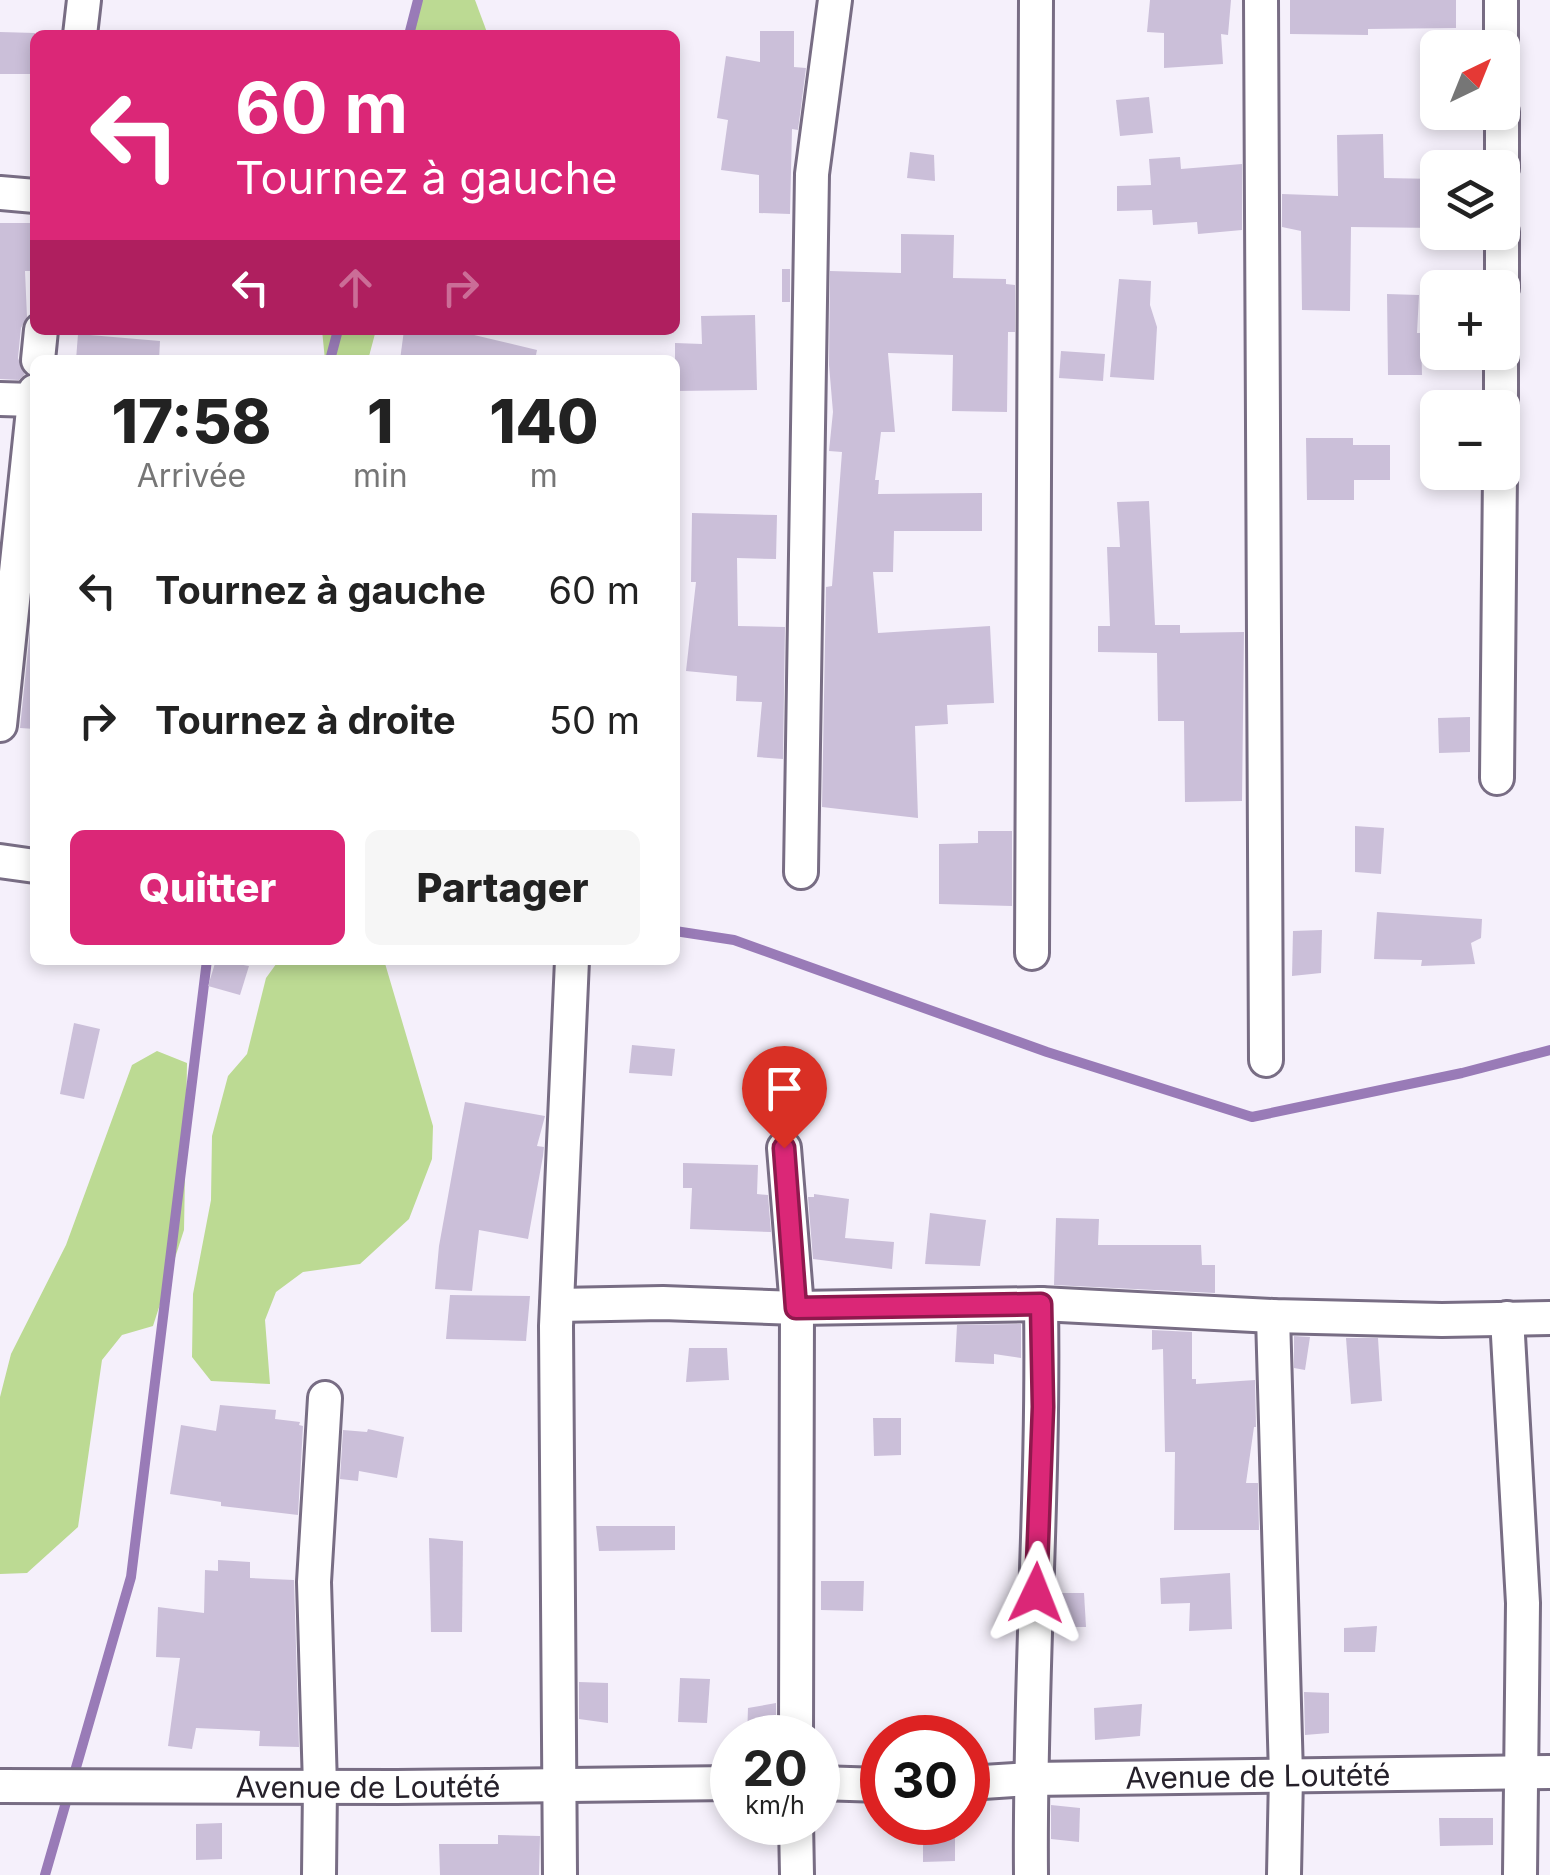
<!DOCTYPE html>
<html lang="fr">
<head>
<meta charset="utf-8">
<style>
	:root { --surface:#fff; --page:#f6f6f6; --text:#222; --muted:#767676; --accent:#db2777 }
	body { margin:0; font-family:Inter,sans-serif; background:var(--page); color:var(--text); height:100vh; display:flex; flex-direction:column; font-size:38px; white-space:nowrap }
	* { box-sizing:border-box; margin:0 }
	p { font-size:32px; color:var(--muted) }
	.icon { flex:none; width:55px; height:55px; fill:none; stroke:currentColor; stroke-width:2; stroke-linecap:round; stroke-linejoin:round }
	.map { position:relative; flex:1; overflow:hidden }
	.details { position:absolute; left:30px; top:355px; width:650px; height:610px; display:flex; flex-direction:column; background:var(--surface); border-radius:15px; box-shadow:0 5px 15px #0003 }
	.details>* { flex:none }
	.guide { position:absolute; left:30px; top:30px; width:650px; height:305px; border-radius:15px; box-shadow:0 5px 15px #0003; background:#db2777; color:#fff; overflow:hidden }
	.needle { width:65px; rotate:43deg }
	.tools { position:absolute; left:1420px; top:30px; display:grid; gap:20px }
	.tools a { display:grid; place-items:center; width:100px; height:100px; border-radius:15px; background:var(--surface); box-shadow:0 5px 15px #0003; font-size:50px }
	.speed { position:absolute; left:710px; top:1715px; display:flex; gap:20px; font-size:50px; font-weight:700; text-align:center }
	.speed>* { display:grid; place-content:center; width:130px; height:130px; border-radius:50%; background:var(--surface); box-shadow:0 5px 15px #0003; line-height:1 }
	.speed small { font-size:25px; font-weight:400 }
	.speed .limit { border:15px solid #d22; background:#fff; color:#111 }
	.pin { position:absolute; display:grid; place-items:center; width:85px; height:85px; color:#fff; margin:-102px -42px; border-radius:50% 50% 50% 0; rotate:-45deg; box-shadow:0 0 10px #0007 }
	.pin .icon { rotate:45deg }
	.me { position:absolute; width:110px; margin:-55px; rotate:2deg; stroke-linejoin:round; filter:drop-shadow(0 0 8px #0008) }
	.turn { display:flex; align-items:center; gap:35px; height:210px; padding:0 40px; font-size:45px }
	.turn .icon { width:130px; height:130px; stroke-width:2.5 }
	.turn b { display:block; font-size:70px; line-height:85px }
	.lanes { display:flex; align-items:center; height:95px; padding:0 40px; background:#0003; justify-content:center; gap:50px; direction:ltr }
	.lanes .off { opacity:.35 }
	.eta { display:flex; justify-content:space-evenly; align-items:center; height:170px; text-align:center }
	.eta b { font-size:60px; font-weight:800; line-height:70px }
	.button { display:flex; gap:20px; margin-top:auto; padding:20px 40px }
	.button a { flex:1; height:115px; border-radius:15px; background:var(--accent); color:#fff; font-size:40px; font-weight:800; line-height:115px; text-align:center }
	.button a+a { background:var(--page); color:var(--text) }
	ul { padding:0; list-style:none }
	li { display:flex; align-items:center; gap:30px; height:130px; padding:0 40px }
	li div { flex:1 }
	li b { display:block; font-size:38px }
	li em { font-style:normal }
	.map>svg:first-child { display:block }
</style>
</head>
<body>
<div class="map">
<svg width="1550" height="1875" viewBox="0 0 1550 1875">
	<rect width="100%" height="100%" fill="#f5f0fb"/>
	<g fill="#bcda93">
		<polygon points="422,0 475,0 488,35 413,35"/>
		<polygon points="322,330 376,330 368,360 325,360"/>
		<polygon points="279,960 384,960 433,1126 432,1159 409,1219 360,1264 303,1272 276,1292 265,1320 270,1384 211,1381 192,1357 193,1294 211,1200 212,1136 228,1076 247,1054 266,978"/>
		<polygon points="157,1051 187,1063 184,1230 153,1326 122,1335 102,1360 78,1527 27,1573 0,1574 0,1397 11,1354 66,1245 132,1065"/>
	</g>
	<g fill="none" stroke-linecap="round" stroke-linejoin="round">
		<g stroke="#997bb7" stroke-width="10">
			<polyline points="409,35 418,0"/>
			<polyline points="330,360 338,330"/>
			<polyline points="675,931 734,940 1047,1052 1252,1117 1462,1073 1550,1050"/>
			<polyline points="45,1875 131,1577 207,960"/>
		</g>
	</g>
	<g fill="#cbbfd9">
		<polygon points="1150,0 1231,0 1228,35 1221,34 1223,64 1164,68 1164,33 1147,32"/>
		<polygon points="1290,0 1456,0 1456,28 1368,29 1368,35 1290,34"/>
		<polygon points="760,31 794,31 794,67 806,68 798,130 792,129 790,214 759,213 759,175 721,170 728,120 717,118 726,56 760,62"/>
		<polygon points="0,32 35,33 35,74 0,74"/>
		<polygon points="1149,97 1153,133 1120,136 1116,100"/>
		<polygon points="1383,134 1384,178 1438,179 1438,228 1351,227 1350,311 1302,310 1301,231 1282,227 1282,194 1338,196 1337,135"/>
		<polygon points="910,152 934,155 935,181 907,178"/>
		<polygon points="1180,157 1181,169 1242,164 1242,230 1198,234 1197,222 1153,225 1152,210 1117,211 1117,186 1151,185 1149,159"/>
		<polygon points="0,223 35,223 35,271 25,271 27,317 21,328 18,358 25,374 19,380 0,379"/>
		<polygon points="901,234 954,235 953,278 1006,279 1006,284 1015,285 1015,332 1008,332 1007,412 952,411 953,355 888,353 895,432 881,432 875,480 879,480 878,494 982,493 982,531 894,531 893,572 873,572 878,633 990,626 994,703 947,705 948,724 915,726 918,818 822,807 826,587 832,586 842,452 829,451 833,412 829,365 830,271 901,273"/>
		<rect x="782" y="269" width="8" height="33"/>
		<polygon points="1119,279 1151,281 1150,305 1157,327 1154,380 1110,377"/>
		<polygon points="1387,294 1419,295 1417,333 1421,333 1422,375 1388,375"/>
		<polygon points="755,315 757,390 675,391 675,343 702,344 701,316"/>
		<polygon points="404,330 453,330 537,350 535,360 400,360"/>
		<polygon points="78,334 160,341 159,360 76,360"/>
		<polygon points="1061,351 1105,354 1103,381 1059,378"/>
		<polygon points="1306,438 1353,438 1353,445 1390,445 1390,480 1354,480 1354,500 1307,500"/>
		<polygon points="1149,501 1155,625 1180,625 1180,633 1244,632 1242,801 1185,802 1184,721 1158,721 1157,653 1098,652 1098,626 1110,626 1107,547 1120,547 1117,502"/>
		<polygon points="692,513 777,515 776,559 737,558 738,626 785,627 783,759 757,757 762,702 736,701 737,676 686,671 696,582 691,582"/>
		<polygon points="30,631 35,631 35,729 20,728"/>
		<polygon points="1470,717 1470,752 1439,753 1438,718"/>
		<polygon points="1355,826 1384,828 1381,874 1355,872"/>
		<polygon points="978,831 1012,831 1012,906 939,904 939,844 978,843"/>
		<polygon points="1377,912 1482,919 1481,938 1471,943 1475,964 1421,966 1422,960 1374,959"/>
		<polygon points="1322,930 1321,973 1292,976 1293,931"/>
		<polygon points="216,960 249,966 240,995 208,986"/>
		<polygon points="74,1023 100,1029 84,1099 60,1094"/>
		<polygon points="632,1045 675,1049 672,1076 629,1073"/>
		<polygon points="465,1102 545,1116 537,1146 544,1147 543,1156 528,1239 479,1230 472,1291 435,1289 439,1246"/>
		<polygon points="683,1163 758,1165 757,1194 768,1195 771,1232 690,1229 692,1188 683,1188"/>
		<polygon points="814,1194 849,1199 845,1238 894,1242 892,1269 813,1259 808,1197 814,1197"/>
		<polygon points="930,1213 986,1220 980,1266 925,1264"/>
		<polygon points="1056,1218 1099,1219 1098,1245 1201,1245 1202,1265 1215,1265 1215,1293 1054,1285"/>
		<polygon points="450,1295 530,1296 526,1341 446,1339"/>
		<polygon points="1021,1324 1021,1358 994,1354 994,1364 955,1362 957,1325"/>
		<polygon points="1152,1330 1192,1332 1192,1379 1196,1379 1196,1384 1255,1380 1256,1427 1254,1427 1246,1483 1258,1483 1259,1530 1174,1530 1175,1452 1165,1452 1163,1349 1152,1350"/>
		<polygon points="1294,1336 1310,1337 1305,1370 1294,1368"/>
		<polygon points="1346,1338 1378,1338 1382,1401 1351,1404"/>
		<polygon points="689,1348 727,1348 729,1380 686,1382"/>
		<polygon points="220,1405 276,1410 275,1419 300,1422 299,1425 303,1426 298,1515 221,1506 221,1502 170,1494 181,1425 216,1431"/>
		<polygon points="873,1418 901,1418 901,1455 874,1456"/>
		<polygon points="368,1429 404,1437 397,1478 359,1471 358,1481 340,1479 343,1430 367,1432"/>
		<polygon points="596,1526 675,1526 675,1550 599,1551"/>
		<polygon points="429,1538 463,1541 462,1632 431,1632"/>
		<polygon points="218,1560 250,1562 250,1578 294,1580 299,1747 259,1746 260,1731 196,1728 192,1749 168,1746 180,1658 156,1657 158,1607 204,1613 205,1570 218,1571"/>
		<polygon points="1230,1573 1232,1629 1189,1631 1190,1603 1161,1604 1160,1578"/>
		<polygon points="821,1581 864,1581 863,1611 821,1610"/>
		<polygon points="1056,1593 1084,1593 1086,1627 1055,1627"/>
		<polygon points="1377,1626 1375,1652 1344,1652 1344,1628"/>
		<polygon points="680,1678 710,1679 707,1723 678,1722"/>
		<polygon points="579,1682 608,1683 608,1723 579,1719"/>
		<polygon points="1304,1692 1329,1693 1329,1733 1305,1735"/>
		<polygon points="776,1703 776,1738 747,1738 748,1708"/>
		<polygon points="1142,1704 1140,1736 1095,1740 1094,1708"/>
		<polygon points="1051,1805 1080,1808 1079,1842 1051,1839"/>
		<polygon points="1439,1818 1493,1818 1493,1845 1440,1846"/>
		<polygon points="222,1823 222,1859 196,1860 196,1824"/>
		<polygon points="923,1826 955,1826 955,1861 923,1862"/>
		<polygon points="498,1835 540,1836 539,1875 440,1875 439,1844 498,1844"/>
	</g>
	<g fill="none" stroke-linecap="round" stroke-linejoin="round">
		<g stroke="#786d84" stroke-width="38">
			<g id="street">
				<polyline points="1261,0 1266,1060"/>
				<polyline points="1501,0 1501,48"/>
				<polyline points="80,35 84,0"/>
				<polyline points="1502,112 1502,168"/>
				<polyline points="0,193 35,196"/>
				<polyline points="1502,288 1502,232"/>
				<polyline points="38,360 41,330"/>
				<polyline points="0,399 34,400"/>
				<polyline points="1501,408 1501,352"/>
				<polyline points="0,725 35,391"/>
				<polyline points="1497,778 1500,472"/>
				<polyline points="0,861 35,866"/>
				<polyline points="801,872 812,174 835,0"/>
				<polyline points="1032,953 1036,0"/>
				<polyline points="784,1148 797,1308 796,1738"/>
				<polyline points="557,1305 663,1303 797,1308 1041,1304 1273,1316 1442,1320 1550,1318"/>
				<polyline points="1273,1316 1286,1775 1284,1875"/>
				<polyline points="1507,1318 1523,1603 1520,1875"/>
				<polyline points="818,1783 882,1785"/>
				<path id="s1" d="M 968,1783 L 1030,1779 L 1550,1772"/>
				<path id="s2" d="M 0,1786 L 396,1787 L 732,1783"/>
				<polyline points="796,1822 797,1875"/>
				<polyline points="319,1875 320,1786 314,1582 325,1398"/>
				<polyline points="560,1875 556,1326 572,960"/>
				<path d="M 1031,1875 C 1029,1684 1044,1494 1041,1304"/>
			</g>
		</g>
		<use href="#street" stroke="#fff" stroke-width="32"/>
	</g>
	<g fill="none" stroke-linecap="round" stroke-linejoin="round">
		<g stroke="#8e194d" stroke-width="25">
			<polyline id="route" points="784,1148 796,1308 1041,1304 1043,1407 1036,1593"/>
		</g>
		<use href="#route" stroke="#db2777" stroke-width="18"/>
	</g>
	<g text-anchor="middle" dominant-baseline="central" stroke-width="9" stroke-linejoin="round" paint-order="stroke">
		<g font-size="30" fill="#26212b" stroke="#fff">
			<text stroke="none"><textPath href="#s1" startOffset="290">Avenue de Loutété</textPath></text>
			<text stroke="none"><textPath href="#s2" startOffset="368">Avenue de Loutété</textPath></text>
		</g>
	</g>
</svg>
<div class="tools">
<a><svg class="needle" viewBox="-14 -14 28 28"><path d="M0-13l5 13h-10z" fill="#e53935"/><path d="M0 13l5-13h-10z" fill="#767676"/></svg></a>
<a><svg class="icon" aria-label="layers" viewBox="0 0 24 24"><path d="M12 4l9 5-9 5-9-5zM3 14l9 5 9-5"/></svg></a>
<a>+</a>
<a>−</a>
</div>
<div class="speed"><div>20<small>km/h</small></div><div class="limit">30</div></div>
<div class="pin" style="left:784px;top:1148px;background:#d93025"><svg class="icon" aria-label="arrive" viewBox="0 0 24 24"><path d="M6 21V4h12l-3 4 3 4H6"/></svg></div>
<svg class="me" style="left:1036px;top:1593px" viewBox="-20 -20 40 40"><path d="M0-17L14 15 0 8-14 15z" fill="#db2777" stroke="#fff" stroke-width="4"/></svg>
<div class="guide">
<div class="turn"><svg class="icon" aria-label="left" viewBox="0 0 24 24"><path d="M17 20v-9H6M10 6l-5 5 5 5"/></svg><div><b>60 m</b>Tournez à gauche</div></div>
<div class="lanes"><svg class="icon" aria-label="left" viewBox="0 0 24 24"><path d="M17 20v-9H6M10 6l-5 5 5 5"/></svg><svg class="icon off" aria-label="ahead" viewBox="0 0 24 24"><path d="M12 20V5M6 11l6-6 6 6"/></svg><svg class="icon off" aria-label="right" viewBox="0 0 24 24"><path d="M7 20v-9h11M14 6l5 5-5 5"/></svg></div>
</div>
<section class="details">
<div class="eta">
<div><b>17:58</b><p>Arrivée</p></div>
<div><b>1</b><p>min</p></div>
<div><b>140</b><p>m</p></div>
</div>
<ul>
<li><svg class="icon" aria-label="left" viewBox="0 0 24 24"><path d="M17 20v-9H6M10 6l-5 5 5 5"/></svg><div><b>Tournez à gauche</b></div><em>60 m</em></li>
<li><svg class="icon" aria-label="right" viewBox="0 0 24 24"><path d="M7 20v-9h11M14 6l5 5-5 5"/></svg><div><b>Tournez à droite</b></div><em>50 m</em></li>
</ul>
<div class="button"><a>Quitter</a><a>Partager</a></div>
</section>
</div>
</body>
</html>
